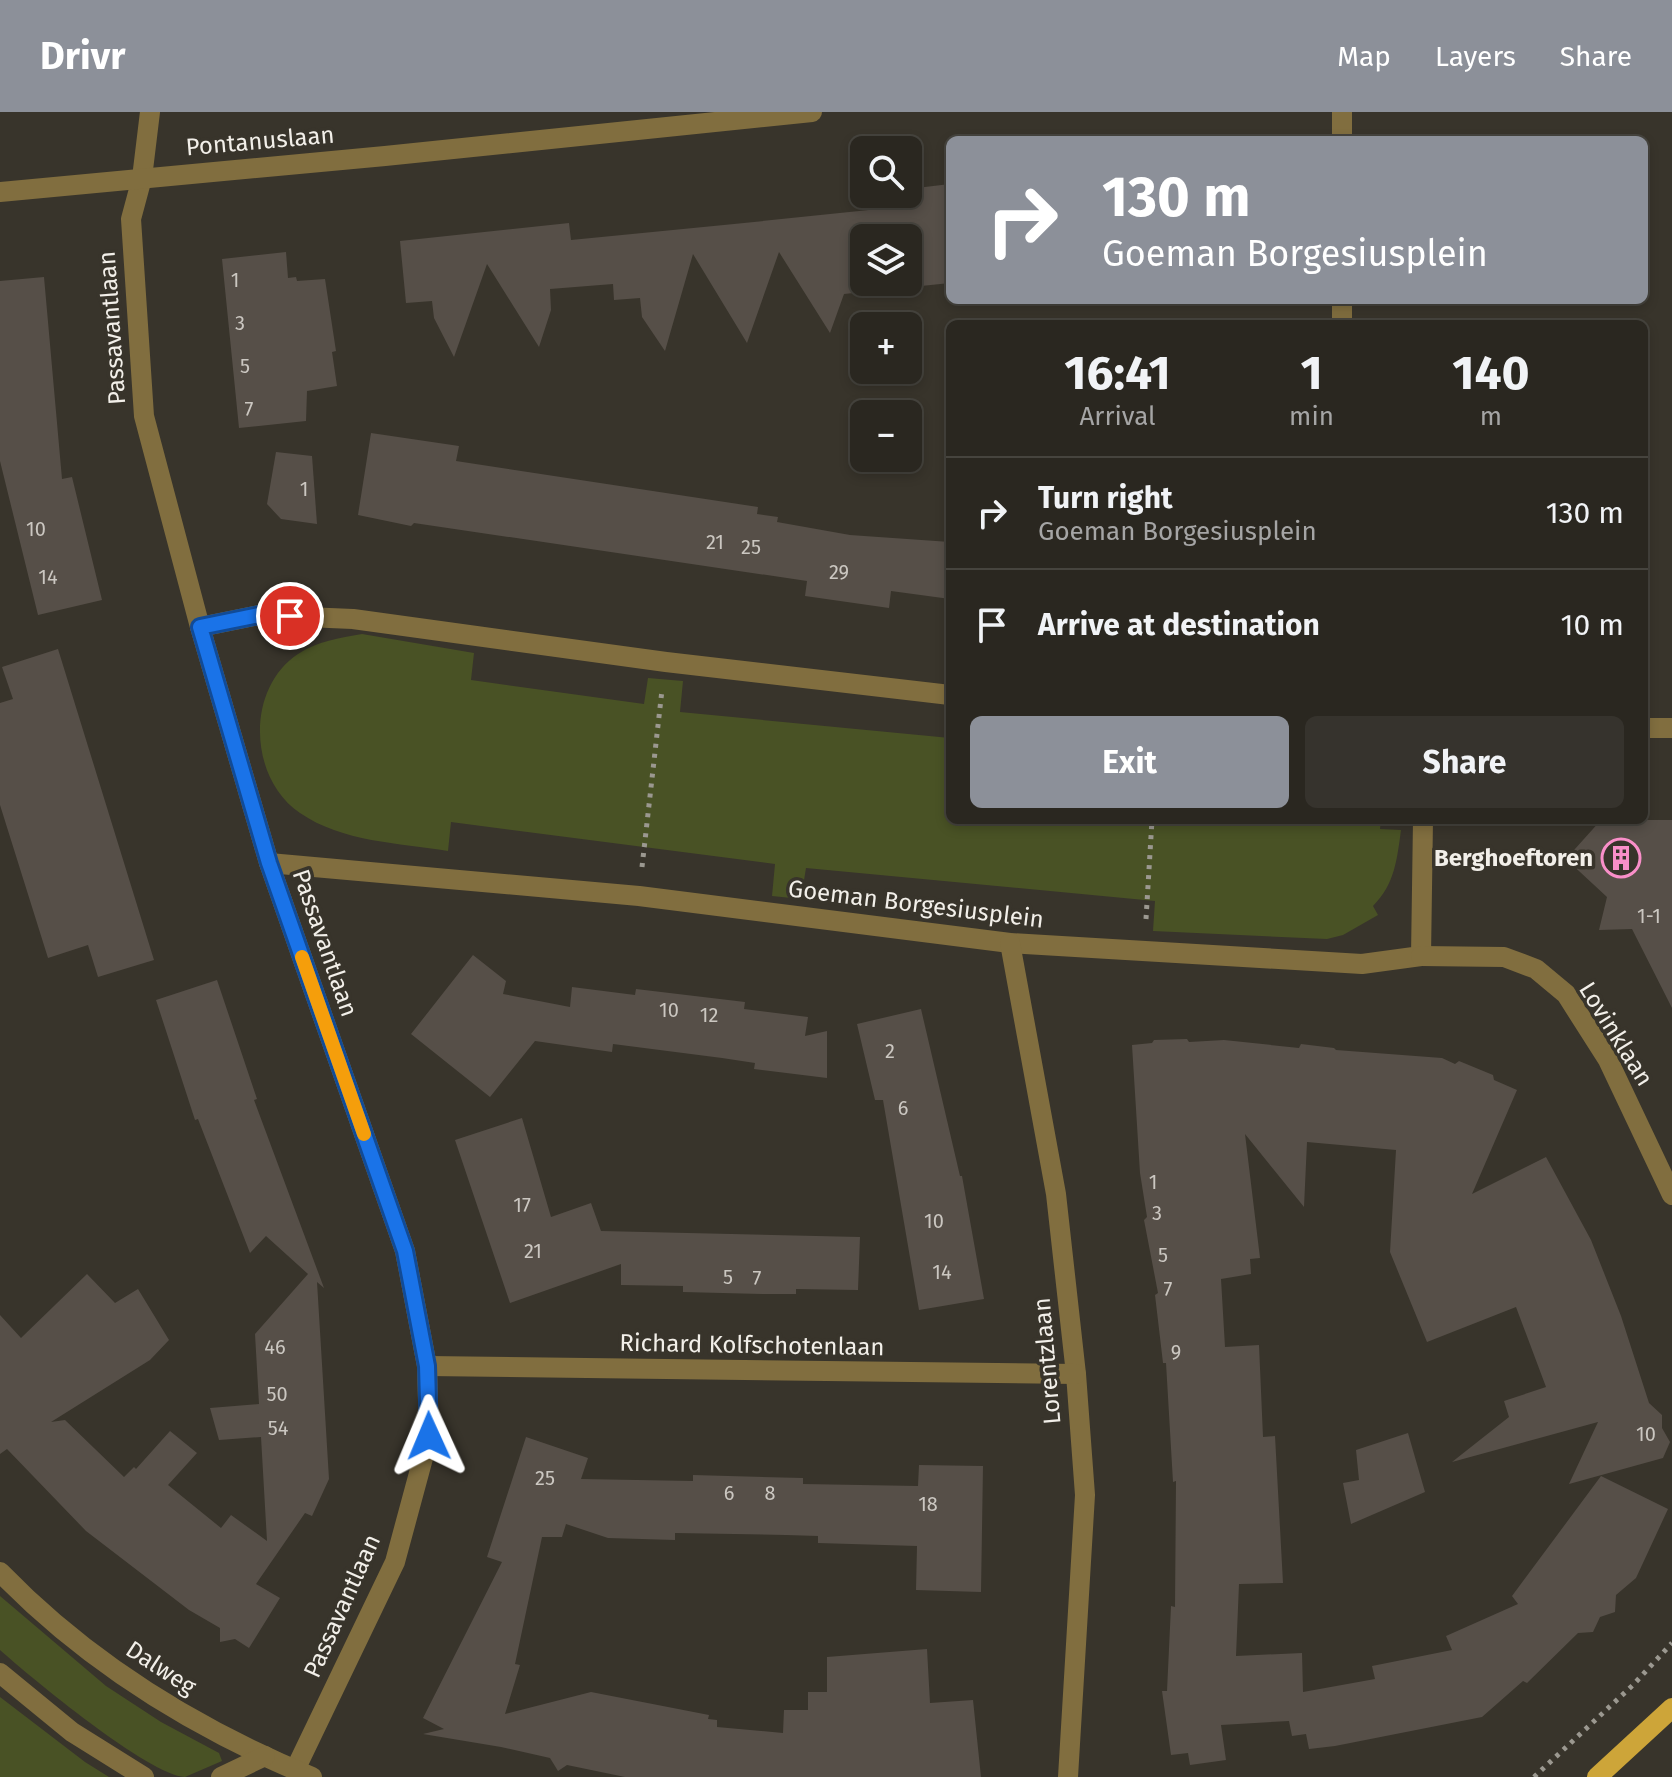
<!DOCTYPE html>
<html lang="en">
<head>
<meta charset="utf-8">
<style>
	:root { --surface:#2a2720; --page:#36332d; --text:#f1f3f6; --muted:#a5a5a5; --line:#46443e; --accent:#8c9099 }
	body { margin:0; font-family:"Fira Sans",sans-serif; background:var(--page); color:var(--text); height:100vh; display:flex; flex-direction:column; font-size:30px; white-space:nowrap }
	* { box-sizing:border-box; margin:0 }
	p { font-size:26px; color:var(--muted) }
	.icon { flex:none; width:44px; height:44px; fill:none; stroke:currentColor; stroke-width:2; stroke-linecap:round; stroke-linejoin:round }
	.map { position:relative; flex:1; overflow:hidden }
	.drawer { position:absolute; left:946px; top:208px; width:702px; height:504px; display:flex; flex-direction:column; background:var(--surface); border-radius:12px; box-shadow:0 4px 12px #0003,0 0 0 2px var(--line) }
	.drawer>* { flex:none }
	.hud { position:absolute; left:946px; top:24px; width:702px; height:168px; border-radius:12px; box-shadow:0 4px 12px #0003,0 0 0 2px var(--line); background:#8c9099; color:#fff; overflow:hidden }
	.fabs { position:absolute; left:850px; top:24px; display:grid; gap:16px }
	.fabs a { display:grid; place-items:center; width:72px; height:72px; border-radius:12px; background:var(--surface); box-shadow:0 4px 12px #0003,0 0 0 2px var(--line); font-size:40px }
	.pin { position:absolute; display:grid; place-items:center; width:68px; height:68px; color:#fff; margin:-34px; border:4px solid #fff; border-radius:50%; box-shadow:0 2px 8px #0007 }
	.me { position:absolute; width:88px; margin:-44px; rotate:359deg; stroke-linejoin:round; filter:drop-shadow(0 0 6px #0008) }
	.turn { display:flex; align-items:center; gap:28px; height:168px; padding:0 24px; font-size:36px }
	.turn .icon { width:104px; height:104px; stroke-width:2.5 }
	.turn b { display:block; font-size:56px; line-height:68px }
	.eta { display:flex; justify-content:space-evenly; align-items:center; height:136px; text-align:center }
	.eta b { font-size:48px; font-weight:700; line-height:56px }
	.cta { display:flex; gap:16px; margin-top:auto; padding:16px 24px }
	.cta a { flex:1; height:92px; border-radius:12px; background:var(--accent); color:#fff; font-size:32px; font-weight:700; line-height:92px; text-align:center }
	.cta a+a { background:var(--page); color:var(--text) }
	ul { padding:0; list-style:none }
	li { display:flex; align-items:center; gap:24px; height:112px; padding:0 24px; border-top:2px solid var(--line) }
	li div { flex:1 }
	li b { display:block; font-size:30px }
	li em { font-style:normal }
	header { display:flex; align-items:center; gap:48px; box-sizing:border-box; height:112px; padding:0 40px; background:var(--accent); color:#fff }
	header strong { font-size:38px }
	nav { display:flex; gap:44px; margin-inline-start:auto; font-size:28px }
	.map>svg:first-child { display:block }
</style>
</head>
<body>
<header>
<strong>Drivr</strong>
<nav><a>Map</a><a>Layers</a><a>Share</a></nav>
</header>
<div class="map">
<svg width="1672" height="1665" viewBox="0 0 1672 1665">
	<rect width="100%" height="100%" fill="#38342b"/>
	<g fill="#495225">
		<path d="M 362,522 L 474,541 L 471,568 L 644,592 L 648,566 L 683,569 L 680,600 L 950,626 L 950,708 L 1381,708 L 1380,717 L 1401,718 C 1397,747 1395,772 1373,794 L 1378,803 L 1343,823 L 1327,827 L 1153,819 L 1155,789 L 806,756 L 801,787 L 772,784 L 775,752 L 451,710 L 448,739 C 399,731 342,730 300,701 C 249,667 245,577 298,542 C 318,529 339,526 362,522 Z"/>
		<path d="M 0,1484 L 106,1574 L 161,1610 L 219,1641 L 222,1649 L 185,1665 C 150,1664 30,1565 0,1538 Z"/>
		<polygon points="0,1585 85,1650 109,1665 0,1665"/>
	</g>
	<g fill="#564f48" fill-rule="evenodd">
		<path d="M 950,72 L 950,171 L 844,182 L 830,221 L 779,140 L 747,231 L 693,142 L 665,239 L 642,205 L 640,186 L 614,188 L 613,172 L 550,177 L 551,198 L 539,235 L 487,152 L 454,245 L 434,206 L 432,189 L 406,191 L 400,129 L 569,111 L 571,128 L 734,112 L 898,95 L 897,82 L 908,82 L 908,77 ZM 864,126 L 908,126 L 908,170 L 864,170 Z"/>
		<polygon points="286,140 288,166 296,165 297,169 325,167 336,239 332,240 337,274 307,279 306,309 239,316 222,147"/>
		<polygon points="44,165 62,367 72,365 102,488 38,503 0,349 0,169"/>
		<polygon points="371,321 459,334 456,349 758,395 757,402 778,405 777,410 850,423 950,430 950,487 891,479 889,496 805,484 807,469 414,411 411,414 358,403"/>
		<polygon points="276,340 312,344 317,412 281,407 267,392"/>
		<polygon points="58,537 154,848 98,865 88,833 48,846 0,693 0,591 13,587 2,555"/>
		<polygon points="1601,708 1672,708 1672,896 1632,817 1599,818 1607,785 1566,747"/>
		<polygon points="473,843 506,869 503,882 570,895 572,875 635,883 636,877 745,890 744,897 808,905 805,924 827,919 827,966 754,957 755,951 722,946 613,932 612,940 535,929 490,985 411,922"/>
		<polygon points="217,868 257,987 254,988 324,1176 317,1170 329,1367 312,1404 305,1401 256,1472 280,1486 249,1536 235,1527 220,1530 220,1516 189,1498 86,1419 7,1337 0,1342 0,1203 21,1226 87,1162 115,1191 138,1177 169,1228 150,1248 51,1310 65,1308 124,1365 134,1355 136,1357 170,1319 197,1341 168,1373 221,1416 231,1403 267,1429 261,1325 219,1328 210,1296 259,1292 255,1222 308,1162 266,1124 250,1141 198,1007 195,1008 156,888"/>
		<polygon points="921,897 960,1064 962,1064 984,1187 919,1198 883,988 875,988 857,912"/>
		<polygon points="1187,927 1189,930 1224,928 1299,936 1301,932 1334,936 1336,938 1442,946 1455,952 1459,949 1493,963 1494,968 1517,978 1472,1082 1546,1045 1591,1128 1621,1204 1649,1291 1662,1303 1662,1316 1670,1330 1663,1346 1569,1372 1598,1310 1452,1350 1509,1305 1504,1289 1546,1275 1516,1195 1427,1230 1390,1140 1396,1038 1307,1030 1304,1095 1245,1022 1260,1146 1250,1147 1251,1162 1221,1167 1225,1235 1259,1233 1263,1325 1275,1324 1283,1471 1239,1472 1236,1544 1302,1541 1303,1580 1375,1567 1372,1554 1452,1538 1446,1524 1518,1492 1512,1484 1601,1364 1668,1397 1636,1466 1616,1483 1615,1500 1600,1505 1593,1520 1578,1521 1527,1571 1523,1569 1482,1605 1335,1634 1309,1637 1306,1622 1292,1624 1289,1609 1221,1613 1226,1648 1190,1653 1188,1641 1171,1643 1162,1579 1167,1579 1171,1494 1175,1495 1176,1369 1173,1370 1166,1251 1163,1251 1155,1183 1158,1181 1144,1108 1147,1105 1140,1061 1132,933 1152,931 1154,928"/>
		<polygon points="522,1006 551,1105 591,1091 601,1119 860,1125 858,1178 796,1177 796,1182 762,1182 683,1180 683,1174 621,1173 621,1152 510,1191 455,1028"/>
		<polygon points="1408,1321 1425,1380 1351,1412 1343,1371 1359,1368 1356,1338"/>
		<polygon points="526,1325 588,1346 581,1367 693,1369 693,1363 803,1366 803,1372 918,1374 919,1353 983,1354 981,1480 916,1478 917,1434 818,1431 818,1424 786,1423 675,1421 675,1428 608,1426 566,1412 562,1425 542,1425 515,1552 520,1553 505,1602 591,1580 709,1603 708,1607 717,1608 717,1615 783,1621 784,1598 808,1598 808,1580 827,1580 827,1545 927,1537 930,1591 973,1588 981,1665 625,1665 567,1653 558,1659 550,1646 501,1635 423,1622 444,1617 423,1606 502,1450 487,1445"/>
	</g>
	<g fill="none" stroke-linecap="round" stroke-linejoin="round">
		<g stroke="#9b9890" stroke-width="5" stroke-dasharray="4 6" stroke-linecap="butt">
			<polyline points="642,755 662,578"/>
			<polyline points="1146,807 1152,708"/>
			<polyline points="1534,1665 1633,1573 1672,1531"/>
		</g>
		<g stroke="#816e3f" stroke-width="20">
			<polyline points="150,0 142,66 131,107 144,304 200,515 269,751 405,1139 427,1254 429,1324 395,1450 295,1658"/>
			<polyline points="1342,28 1342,0"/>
			<polyline points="0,80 385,44 812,0"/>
			<polyline points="1342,188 1342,212"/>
			<polyline points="200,515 259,503 353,507 666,550 950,583"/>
			<polyline points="1644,616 1672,616"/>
			<polyline points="269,751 639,784 1010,831 1362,852 1421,844 1423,708"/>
			<polyline points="1010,831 1056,1082 1076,1262 1085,1383 1068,1665"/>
			<polyline points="1421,844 1504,845 1536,857 1566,882 1608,948 1672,1083"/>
			<polyline points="427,1254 1076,1262"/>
			<path d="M 0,1460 C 88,1551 196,1617 312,1665"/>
			<polyline points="0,1561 72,1620 144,1665"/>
			<polyline points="221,1665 265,1644"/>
		</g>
		<polyline stroke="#cda539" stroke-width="20" points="1597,1665 1672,1596"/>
	</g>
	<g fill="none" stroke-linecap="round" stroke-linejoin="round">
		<g stroke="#114b97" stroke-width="20">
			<polyline id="route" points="290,504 259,503 200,515 269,751 405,1139 427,1254 429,1324"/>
		</g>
		<use href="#route" stroke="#1a73e8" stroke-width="14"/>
		<polyline stroke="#f59e0b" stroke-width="14" points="302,845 364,1022"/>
	</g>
	<defs>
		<g id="building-ring" transform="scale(2)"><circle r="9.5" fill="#38342b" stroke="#f98fc9" stroke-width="1.5"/><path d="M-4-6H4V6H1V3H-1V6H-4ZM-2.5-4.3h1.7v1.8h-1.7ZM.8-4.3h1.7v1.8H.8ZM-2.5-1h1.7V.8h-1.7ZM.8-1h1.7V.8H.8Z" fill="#f98fc9"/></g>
	</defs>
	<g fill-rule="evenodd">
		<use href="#building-ring" x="1621" y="746"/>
	</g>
	<g text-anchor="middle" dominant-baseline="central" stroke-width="7" stroke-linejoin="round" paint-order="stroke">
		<g font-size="20" fill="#cbc7c1">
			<text x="235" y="168">1</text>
			<text x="240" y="211">3</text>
			<text x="245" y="254">5</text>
			<text x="249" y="297">7</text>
			<text x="304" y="377">1</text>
			<text x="36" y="417">10</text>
			<text x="715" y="430">21</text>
			<text x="751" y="435">25</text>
			<text x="839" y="460">29</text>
			<text x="48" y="465">14</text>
			<text x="1649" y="804">1-1</text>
			<text x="669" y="898">10</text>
			<text x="709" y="903">12</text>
			<text x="890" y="939">2</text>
			<text x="903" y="996">6</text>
			<text x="1153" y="1070">1</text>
			<text x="522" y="1093">17</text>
			<text x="1157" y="1101">3</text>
			<text x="934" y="1109">10</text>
			<text x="533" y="1139">21</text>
			<text x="1163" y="1143">5</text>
			<text x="942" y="1160">14</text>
			<text x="728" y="1165">5</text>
			<text x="757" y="1166">7</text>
			<text x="1168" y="1177">7</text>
			<text x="275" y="1235">46</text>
			<text x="1176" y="1240">9</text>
			<text x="277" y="1282">50</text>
			<text x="278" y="1316">54</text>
			<text x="1646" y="1322">10</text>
			<text x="545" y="1366">25</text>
			<text x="729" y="1381">6</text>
			<text x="770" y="1381">8</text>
			<text x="928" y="1392">18</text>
		</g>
		<g font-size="24" fill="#f2efe9" stroke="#38342b">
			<text transform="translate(260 29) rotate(-5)">Pontanuslaan</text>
			<text transform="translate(112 216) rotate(-94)">Passavantlaan</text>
			<text transform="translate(916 792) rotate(7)">Goeman Borgesiusplein</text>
			<text transform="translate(325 831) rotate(71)">Passavantlaan</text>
			<text transform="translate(1616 922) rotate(58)">Lovinklaan</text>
			<text transform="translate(752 1233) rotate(1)">Richard Kolfschotenlaan</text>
			<text transform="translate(1047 1249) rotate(-95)">Lorentzlaan</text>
			<text transform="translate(342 1494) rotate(-66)">Passavantlaan</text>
			<text transform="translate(161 1556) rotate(33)">Dalweg</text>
		</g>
		<g font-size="24" font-weight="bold" fill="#f2efe9" stroke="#38342b" text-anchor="end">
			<text x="1593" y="746">Berghoeftoren</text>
		</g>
	</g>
</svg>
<div class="fabs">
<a><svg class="icon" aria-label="search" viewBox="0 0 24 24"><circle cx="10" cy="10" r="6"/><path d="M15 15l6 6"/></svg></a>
<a><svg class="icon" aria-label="layers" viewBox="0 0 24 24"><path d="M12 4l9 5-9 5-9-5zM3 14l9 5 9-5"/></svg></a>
<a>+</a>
<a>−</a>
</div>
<div class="pin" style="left:290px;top:504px;background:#d93025"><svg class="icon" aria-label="arrive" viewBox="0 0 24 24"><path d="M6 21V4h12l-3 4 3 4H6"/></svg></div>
<svg class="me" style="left:429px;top:1324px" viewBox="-20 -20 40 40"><path d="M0-17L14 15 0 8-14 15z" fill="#1a73e8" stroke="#fff" stroke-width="4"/></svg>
<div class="hud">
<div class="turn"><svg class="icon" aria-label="right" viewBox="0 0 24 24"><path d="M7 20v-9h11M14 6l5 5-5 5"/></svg><div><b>130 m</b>Goeman Borgesiusplein</div></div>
</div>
<section class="drawer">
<div class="eta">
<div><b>16:41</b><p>Arrival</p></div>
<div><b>1</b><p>min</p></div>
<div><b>140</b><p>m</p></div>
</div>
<ul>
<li><svg class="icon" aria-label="right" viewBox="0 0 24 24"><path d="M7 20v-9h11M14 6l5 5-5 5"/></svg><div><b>Turn right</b><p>Goeman Borgesiusplein</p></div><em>130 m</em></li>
<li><svg class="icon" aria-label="arrive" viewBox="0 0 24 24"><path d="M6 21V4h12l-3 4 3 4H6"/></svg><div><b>Arrive at destination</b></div><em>10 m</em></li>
</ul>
<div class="cta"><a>Exit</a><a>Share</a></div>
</section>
</div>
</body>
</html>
